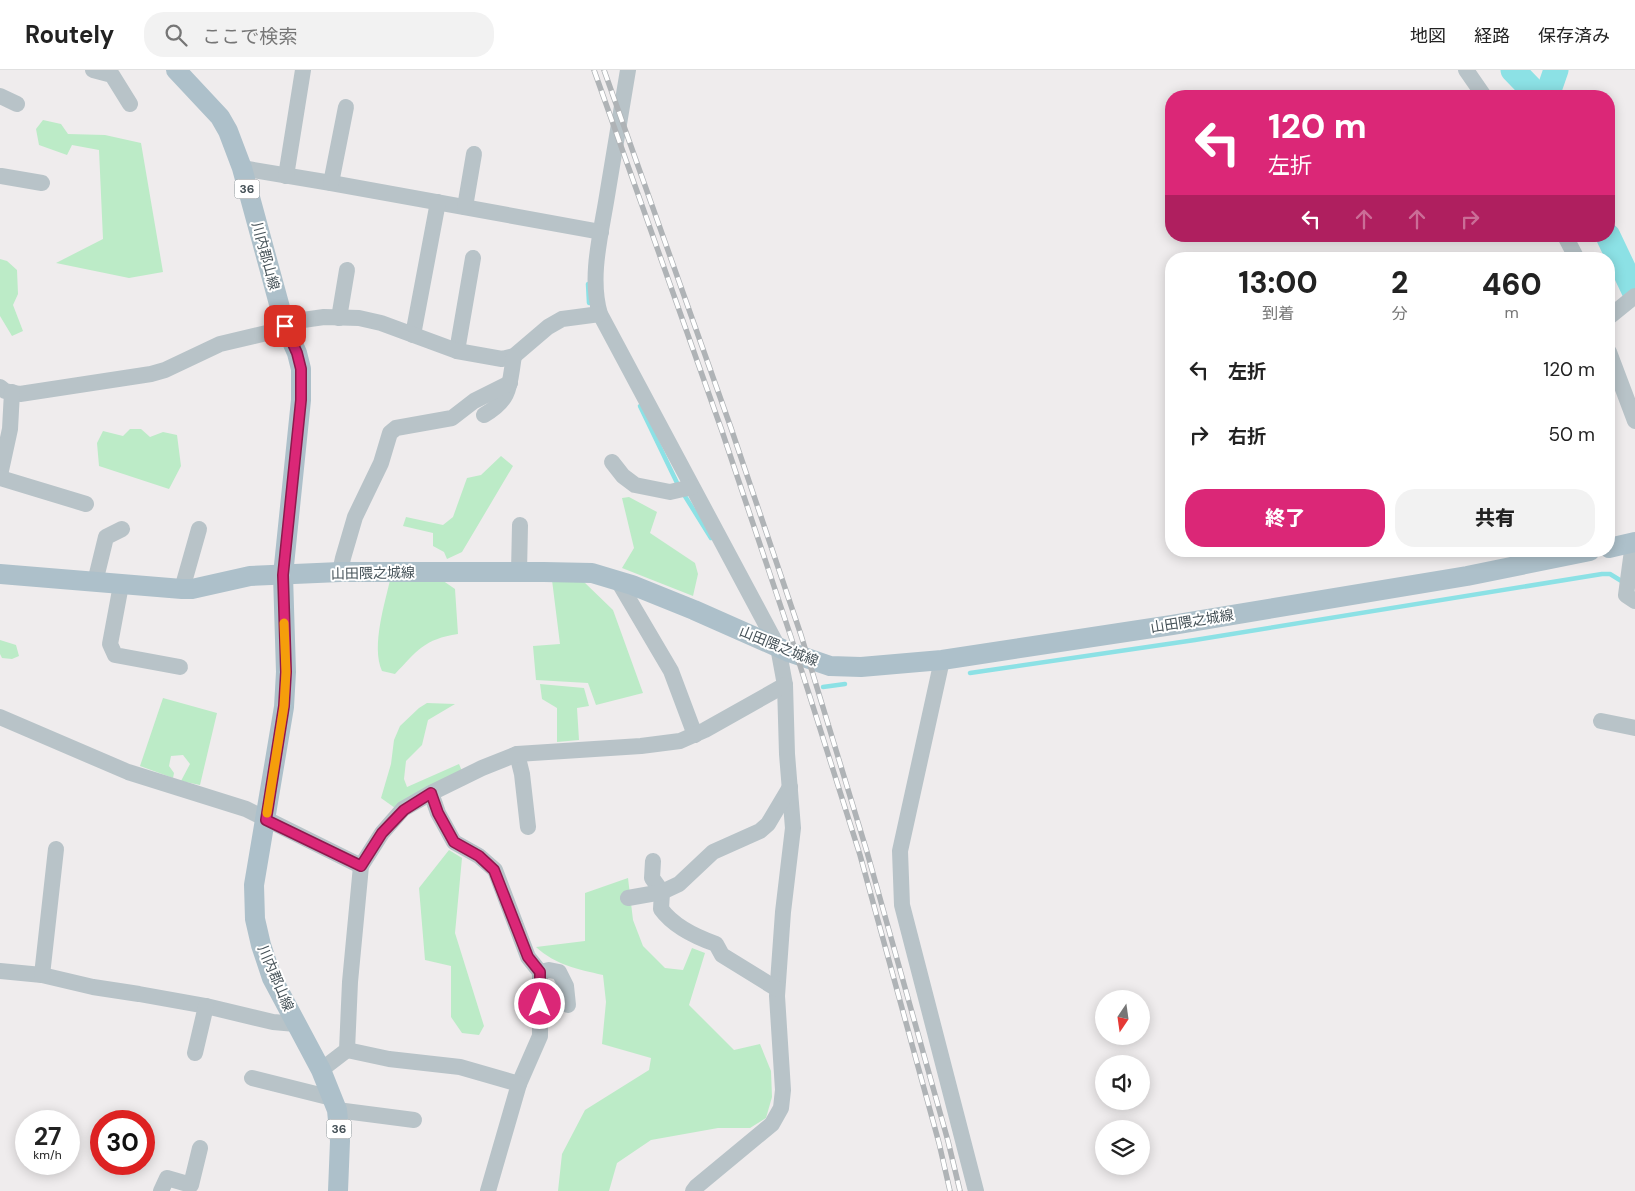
<!DOCTYPE html>
<html lang="ja">
<head>
<meta charset="utf-8">
<style>
	:root { --surface:#fff; --page:#f2f2f2; --text:#222; --muted:#767676; --line:#e0e0e0; --accent:#db2777 }
	body { margin:0; font-family:"DM Sans","Noto Sans JP",sans-serif; background:var(--page); color:var(--text); height:100vh; display:flex; flex-direction:column; font-size:19px; white-space:nowrap }
	* { box-sizing:border-box; margin:0 }
	p { font-size:16px; color:var(--muted) }
	.icon { flex:none; width:28px; height:28px; fill:none; stroke:currentColor; stroke-width:2; stroke-linecap:round; stroke-linejoin:round }
	.map { position:relative; flex:1; overflow:hidden }
	.details { position:absolute; left:1165px; top:182px; width:450px; height:305px; display:flex; flex-direction:column; background:var(--surface); border-radius:20px; box-shadow:0 2px 12px #0003 }
	.details>* { flex:none }
	.guide { position:absolute; left:1165px; top:20px; width:450px; height:152px; border-radius:20px; box-shadow:0 2px 12px #0003; background:#db2777; color:#fff; overflow:hidden }
	.needle { width:32px; rotate:193deg }
	.fabs { position:absolute; left:1095px; top:920px; display:grid; gap:10px }
	.fabs a { display:grid; place-items:center; width:55px; height:55px; border-radius:50%; background:var(--surface); box-shadow:0 2px 12px #0003; font-size:25px }
	.speed { position:absolute; left:15px; top:1040px; display:flex; gap:10px; font-size:25px; font-weight:700; text-align:center }
	.speed>* { display:grid; place-content:center; width:65px; height:65px; border-radius:50%; background:var(--surface); box-shadow:0 2px 12px #0003; line-height:1 }
	.speed small { font-size:12px; font-weight:400 }
	.speed .limit { border:8px solid #d22; background:#fff; color:#111 }
	.pin { position:absolute; display:grid; place-items:center; width:42px; height:42px; color:#fff; margin:-21px; border-radius:10px; box-shadow:0 2px 8px #0006 }
	.me { position:absolute; width:55px; margin:-28px; rotate:0deg; stroke-linejoin:round; filter:drop-shadow(0 0 4px #0008) }
	.turn { display:flex; align-items:center; gap:18px; height:105px; padding:0 20px; font-size:22px }
	.turn .icon { width:65px; height:65px; stroke-width:2.5 }
	.turn b { display:block; font-size:35px; line-height:42px }
	.lanes { display:flex; align-items:center; height:48px; padding:0 20px; background:#0003; justify-content:center; gap:25px; direction:ltr }
	.lanes .off { opacity:.35 }
	.eta { display:flex; justify-content:space-evenly; align-items:center; height:85px; text-align:center }
	.eta b { font-size:30px; font-weight:800; line-height:35px }
	.button { display:flex; gap:10px; margin-top:auto; padding:10px 20px }
	.button a { flex:1; height:58px; border-radius:20px; background:var(--accent); color:#fff; font-size:20px; font-weight:800; line-height:58px; text-align:center }
	.button a+a { background:var(--page); color:var(--text) }
	ul { padding:0; list-style:none }
	li { display:flex; align-items:center; gap:15px; height:65px; padding:0 20px }
	li div { flex:1 }
	li b { display:block; font-size:19px }
	li em { font-style:normal }
	header { display:flex; align-items:center; gap:30px; box-sizing:border-box; height:70px; padding:0 25px; background:var(--surface); border-bottom:1px solid var(--line) }
	header strong { font-size:24px }
	nav { display:flex; gap:28px; margin-inline-start:auto; font-size:18px }
	.search { width:350px; height:45px; background:var(--page); display:flex; align-items:center; gap:12px; box-sizing:border-box; padding:0 18px; border-radius:20px; color:var(--muted); font-size:19px }
	.map>svg:first-child { display:block }
</style>
</head>
<body>
<header>
<strong>Routely</strong>
<div class="search"><svg class="icon" aria-label="search" viewBox="0 0 24 24"><circle cx="10" cy="10" r="6"/><path d="M15 15l6 6"/></svg>ここで検索</div>
<nav><a>地図</a><a>経路</a><a>保存済み</a></nav>
</header>
<div class="map">
<svg width="1635" height="1121" viewBox="0 0 1635 1121">
	<rect width="100%" height="100%" fill="#efeced"/>
	<g fill="#bcebc7">
		<polygon points="43,50 61,54 68,64 105,65 141,73 163,202 129,208 56,193 103,169 99,80 72,75 67,85 39,75 36,59"/>
		<polygon points="0,189 7,191 17,200 18,224 13,235 23,261 12,266 0,246"/>
		<polygon points="130,359 141,359 150,367 163,362 177,365 181,396 169,419 99,396 97,373 103,361 123,366"/>
		<polygon points="501,386 513,396 462,482 447,489 444,482 433,476 433,463 403,456 406,447 443,455 453,447 467,408 481,405"/>
		<polygon points="629,427 657,442 650,463 695,493 698,504 693,526 622,498 634,478 622,428"/>
		<path d="M 391,506 L 439,508 L 455,519 L 458,564 C 424,569 417,581 395,604 L 382,601 C 371,576 385,533 391,506 Z"/>
		<polygon points="552,510 584,512 613,540 643,623 596,635 588,613 536,610 533,576 560,574"/>
		<polygon points="0,570 16,575 19,586 12,589 2,588 0,584"/>
		<polygon points="540,614 584,618 589,636 577,638 579,670 557,672 557,638 542,629"/>
		<polygon points="163,628 217,643 200,715 181,711 190,694 183,685 171,686 169,696 174,703 173,708 140,696"/>
		<polygon points="427,633 455,634 428,650 422,675 406,691 404,709 407,717 459,694 462,701 395,738 381,728 391,694 394,670 400,656 419,638"/>
		<polygon points="449,780 462,788 455,863 484,956 479,965 462,963 451,947 451,896 425,890 419,818"/>
		<path d="M 628,808 L 633,850 L 643,876 L 665,898 L 683,900 L 692,878 L 705,883 L 689,935 L 734,980 L 760,974 L 771,1001 L 772,1027 L 766,1048 L 750,1058 L 718,1058 L 651,1070 L 617,1093 L 609,1121 L 558,1121 L 562,1084 L 585,1040 L 649,1000 L 651,988 L 602,974 L 606,932 L 603,905 C 577,899 556,895 536,877 L 585,871 L 585,823 Z"/>
	</g>
	<g fill="none" stroke-linecap="round" stroke-linejoin="round">
		<g stroke="#8ce1e5" stroke-width="4.5">
			<polyline points="588,214 589,233"/>
			<polyline points="640,336 679,417"/>
			<polyline points="683,423 711,468"/>
			<polyline points="970,603 1195,570 1602,504 1610,504 1623,512"/>
			<polyline points="823,617 845,614"/>
		</g>
		<g stroke="#8ce1e5" stroke-width="25">
			<polyline points="1513,0 1538,26"/>
			<polyline points="1547,26 1556,0"/>
			<polyline points="1608,166 1635,223"/>
		</g>
		<g stroke="#b8c3c8" stroke-width="16">
			<polyline points="93,0 112,5 130,34"/>
			<path d="M 628,0 C 621,42 614,84 607,126 C 601,164 589,207 600,244 L 778,577 L 785,615 L 787,684 L 793,758 L 783,842 L 777,926 L 783,1020 L 781,1038 L 772,1054 L 696,1117 L 693,1121"/>
			<polyline points="1466,0 1484,26"/>
			<polyline points="0,26 17,34"/>
			<polyline points="242,98 331,113 601,162"/>
			<polyline points="1,106 42,113"/>
			<polyline points="286,106 303,0"/>
			<polyline points="331,113 346,37"/>
			<polyline points="465,137 474,84"/>
			<polyline points="1565,166 1577,189"/>
			<polyline points="1609,247 1635,226"/>
			<polyline points="339,248 347,200"/>
			<polyline points="413,265 438,132"/>
			<polyline points="457,281 473,188"/>
			<polyline points="1609,282 1635,351"/>
			<polyline points="0,317 5,321 20,324 151,304 165,300 220,274 275,261 296,251 324,247 359,248 381,253 457,281 502,289 514,286 548,257 562,249 600,244"/>
			<path d="M 484,345 C 512,329 509,315 514,286"/>
			<polyline points="612,392 623,406 635,415 670,422 692,417"/>
			<polyline points="0,405 10,359 12,322"/>
			<polyline points="0,408 86,434"/>
			<polyline points="1633,473 1626,525 1635,531"/>
			<polyline points="340,502 343,488 355,447 381,393 390,363 396,358 452,348 474,331 510,313"/>
			<polyline points="519,502 520,455"/>
			<polyline points="618,511 671,601 695,665"/>
			<polyline points="95,512 106,467 122,459"/>
			<polyline points="121,515 110,574 115,585 180,597"/>
			<polyline points="182,519 199,459"/>
			<polyline points="942,590 900,781 902,835 976,1121"/>
			<polyline points="0,647 128,702 246,739 361,796"/>
			<polyline points="1601,651 1635,658"/>
			<polyline points="517,684 522,704 528,757"/>
			<polyline points="431,723 438,743 454,772 479,786 495,800 528,887 540,902 540,966 519,1014"/>
			<path d="M 653,791 L 652,808 L 662,822 L 661,839 C 674,857 696,867 716,874 L 722,885 L 777,919"/>
			<polyline points="628,828 662,822 679,814 713,782 760,761 768,754 790,717"/>
			<polyline points="0,901 42,905 93,917 139,924 206,936 273,952 296,954"/>
			<polyline points="540,902 549,900 559,902 566,916 568,935"/>
			<polyline points="42,905 56,779"/>
			<polyline points="347,980 389,989 460,997 519,1014 488,1121"/>
			<polyline points="195,983 206,936"/>
			<polyline points="321,1000 347,980 350,912 361,796 382,763 403,739 431,723 482,698 517,684 641,676 680,671 705,660 785,615"/>
			<polyline points="252,1008 332,1028"/>
			<polyline points="337,1040 414,1050"/>
			<polyline points="161,1121 167,1108 191,1115 200,1078"/>
		</g>
		<g stroke="#adc0ca" stroke-width="20">
			<polyline points="176,0 220,47 228,61 242,98 285,256 297,283 301,299 301,330 283,505 286,602 284,637 254,815 255,849 261,875 272,908 321,1000 337,1040 340,1071 338,1121"/>
			<polyline points="1609,478 1635,472"/>
			<polyline points="0,504 182,519 192,519 250,506 340,502 544,502 592,503 632,515 694,540 789,582 830,596 861,597 942,590 1172,555 1467,506 1590,481"/>
		</g>
		<g stroke="#afb3b6" stroke-width="5.5">
			<g id="rail">
				<polyline points="594,0 722,361 791,567 860,785 939,1073 950,1121"/>
				<polyline points="604,0 731,358 801,565 867,782 948,1071 960,1121"/>
			</g>
		</g>
		<use href="#rail" stroke="#fff" stroke-width="4" stroke-dasharray="11" stroke-linecap="butt"/>
	</g>
	<g fill="none" stroke-linecap="round" stroke-linejoin="round">
		<g stroke="#8e194d" stroke-width="12">
			<polyline id="route" points="285,256 297,283 301,299 301,330 283,505 286,602 284,636 266,750 361,796 382,763 404,740 431,723 438,743 454,772 479,786 494,800 528,887 540,902 540,934"/>
		</g>
		<use href="#route" stroke="#db2777" stroke-width="9"/>
		<polyline stroke="#f59e0b" stroke-width="9" points="267,743 284,636 286,602 284,553"/>
	</g>
	<g text-anchor="middle" dominant-baseline="central" stroke-width="4" stroke-linejoin="round" paint-order="stroke">
		<g fill="#fff" stroke="#7e868a" stroke-width="1">
			<rect x="234.5" y="109.5" width="25" height="19" rx="4"/>
			<rect x="326.5" y="1049.5" width="25" height="19" rx="4"/>
		</g>
		<g font-size="12" font-weight="bold" fill="#465258">
			<text x="247" y="119">36</text>
			<text x="339" y="1059">36</text>
		</g>
		<g font-size="14" fill="#465258" stroke="#fff">
			<text transform="translate(266 186) rotate(75)">川内郡山線</text>
			<text transform="translate(373 503) rotate(-1)">山田隈之城線</text>
			<text transform="translate(1192 551) rotate(-9)">山田隈之城線</text>
			<text transform="translate(779 576) rotate(22)">山田隈之城線</text>
			<text transform="translate(276 908) rotate(67)">川内郡山線</text>
		</g>
	</g>
</svg>
<div class="fabs">
<a><svg class="needle" viewBox="-14 -14 28 28"><path d="M0-13l5 13h-10z" fill="#e53935"/><path d="M0 13l5-13h-10z" fill="#767676"/></svg></a>
<a><svg class="icon" aria-label="sound" viewBox="0 0 24 24"><path d="M4 9h4l5-4v14l-5-4H4zM17 9q2 3 0 6"/></svg></a>
<a><svg class="icon" aria-label="layers" viewBox="0 0 24 24"><path d="M12 4l9 5-9 5-9-5zM3 14l9 5 9-5"/></svg></a>
</div>
<div class="speed"><div>27<small>km/h</small></div><div class="limit">30</div></div>
<div class="pin" style="left:285px;top:256px;background:#d93025"><svg class="icon" aria-label="arrive" viewBox="0 0 24 24"><path d="M6 21V4h12l-3 4 3 4H6"/></svg></div>
<svg class="me" style="left:540px;top:934px" viewBox="-20 -20 40 40"><circle r="17" fill="#db2777" stroke="#fff" stroke-width="3"/><path d="M0-11L8 9 0 5-8 9z" fill="#fff"/></svg>
<div class="guide">
<div class="turn"><svg class="icon" aria-label="left" viewBox="0 0 24 24"><path d="M17 20v-9H6M10 6l-5 5 5 5"/></svg><div><b>120 m</b>左折</div></div>
<div class="lanes"><svg class="icon" aria-label="left" viewBox="0 0 24 24"><path d="M17 20v-9H6M10 6l-5 5 5 5"/></svg><svg class="icon off" aria-label="ahead" viewBox="0 0 24 24"><path d="M12 20V5M6 11l6-6 6 6"/></svg><svg class="icon off" aria-label="ahead" viewBox="0 0 24 24"><path d="M12 20V5M6 11l6-6 6 6"/></svg><svg class="icon off" aria-label="right" viewBox="0 0 24 24"><path d="M7 20v-9h11M14 6l5 5-5 5"/></svg></div>
</div>
<section class="details">
<div class="eta">
<div><b>13:00</b><p>到着</p></div>
<div><b>2</b><p>分</p></div>
<div><b>460</b><p>m</p></div>
</div>
<ul>
<li><svg class="icon" aria-label="left" viewBox="0 0 24 24"><path d="M17 20v-9H6M10 6l-5 5 5 5"/></svg><div><b>左折</b></div><em>120 m</em></li>
<li><svg class="icon" aria-label="right" viewBox="0 0 24 24"><path d="M7 20v-9h11M14 6l5 5-5 5"/></svg><div><b>右折</b></div><em>50 m</em></li>
</ul>
<div class="button"><a>終了</a><a>共有</a></div>
</section>
</div>
</body>
</html>
